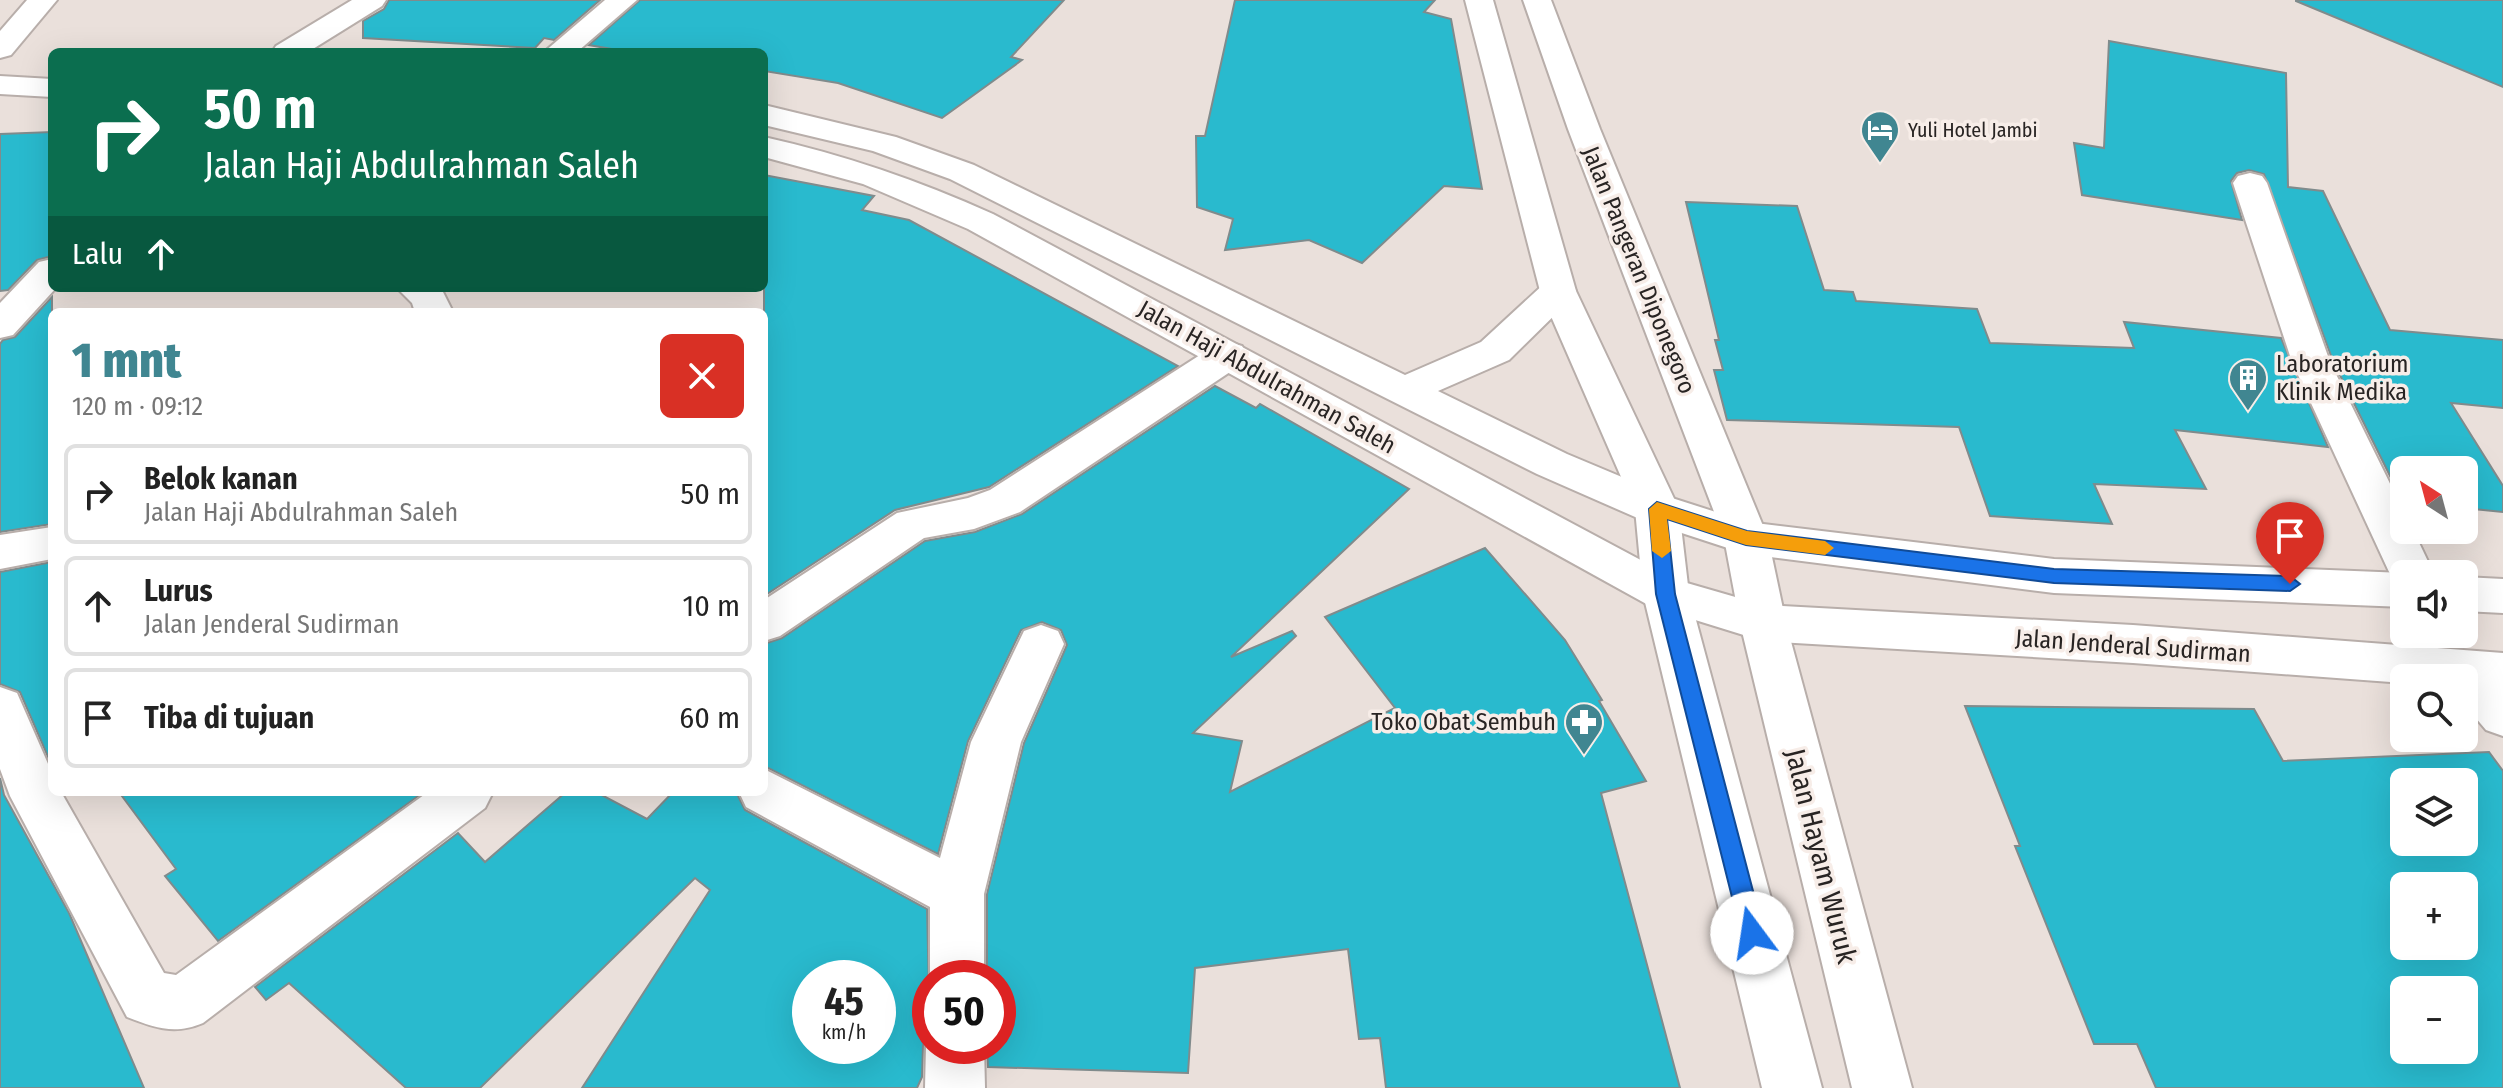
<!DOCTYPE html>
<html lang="id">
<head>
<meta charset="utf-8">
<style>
	:root { --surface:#fff; --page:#f6f6f6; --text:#222; --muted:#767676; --line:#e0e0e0; --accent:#408691 }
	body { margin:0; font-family:"Fira Sans Condensed",sans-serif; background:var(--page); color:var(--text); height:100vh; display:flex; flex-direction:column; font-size:30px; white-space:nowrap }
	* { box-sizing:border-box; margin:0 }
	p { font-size:26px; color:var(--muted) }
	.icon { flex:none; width:44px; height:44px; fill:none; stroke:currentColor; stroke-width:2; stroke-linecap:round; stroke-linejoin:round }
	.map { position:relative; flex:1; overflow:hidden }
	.details { position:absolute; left:48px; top:308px; width:720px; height:488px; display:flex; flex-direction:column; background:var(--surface); border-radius:12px; box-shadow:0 8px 32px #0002 }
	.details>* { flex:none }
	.top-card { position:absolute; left:48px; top:48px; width:720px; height:244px; border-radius:12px; box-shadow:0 8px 32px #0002; background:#0b6e4f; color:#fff; overflow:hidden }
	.needle { width:52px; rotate:324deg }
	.controls { position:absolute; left:2390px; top:456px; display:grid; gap:16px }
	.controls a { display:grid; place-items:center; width:88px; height:88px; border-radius:12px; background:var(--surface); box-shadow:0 8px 32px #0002; font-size:40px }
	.speed { position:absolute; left:792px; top:960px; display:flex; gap:16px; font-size:40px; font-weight:700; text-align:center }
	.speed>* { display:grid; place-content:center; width:104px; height:104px; border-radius:50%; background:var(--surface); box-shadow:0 8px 32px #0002; line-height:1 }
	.speed small { font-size:20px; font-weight:400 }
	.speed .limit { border:12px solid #d22; background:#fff; color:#111 }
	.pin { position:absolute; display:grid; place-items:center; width:68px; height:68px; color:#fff; margin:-82px -34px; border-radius:50% 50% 50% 0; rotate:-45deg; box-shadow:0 0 8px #0007 }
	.pin .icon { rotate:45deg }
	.me { position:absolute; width:88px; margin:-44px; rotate:346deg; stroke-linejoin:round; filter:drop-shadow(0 0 6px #0008) }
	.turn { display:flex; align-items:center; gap:28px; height:168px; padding:0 24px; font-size:36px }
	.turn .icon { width:104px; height:104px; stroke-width:2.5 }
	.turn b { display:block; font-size:56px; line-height:68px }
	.then { display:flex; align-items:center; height:76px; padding:0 24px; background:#0003; gap:16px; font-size:30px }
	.round { display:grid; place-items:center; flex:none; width:84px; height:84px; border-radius:12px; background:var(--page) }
	.head { display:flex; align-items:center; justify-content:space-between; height:136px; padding:0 24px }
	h1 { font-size:48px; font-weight:800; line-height:60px; color:var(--accent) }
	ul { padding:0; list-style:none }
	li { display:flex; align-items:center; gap:24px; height:100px; margin:0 16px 12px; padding:0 8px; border:4px solid var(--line); border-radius:12px }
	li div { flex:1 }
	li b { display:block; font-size:30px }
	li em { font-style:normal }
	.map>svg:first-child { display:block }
</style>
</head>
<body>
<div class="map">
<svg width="2503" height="1088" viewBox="0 0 2503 1088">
	<rect width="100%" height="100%" fill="#eae0db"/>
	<g fill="#29bace" stroke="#808b8c" stroke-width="2" fill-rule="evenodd">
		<polygon points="389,0 600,0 554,40 544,38 535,48 363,38 363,21 384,9"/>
		<polygon points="640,0 1064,0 1011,57 1022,60 942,118 838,83 764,71 764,52 629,52 589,45"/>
		<polygon points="1235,0 1435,0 1424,12 1451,19 1482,189 1444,186 1362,263 1309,240 1225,250 1233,219 1197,207 1196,136 1205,136"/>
		<polygon points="2503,0 2503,87 2296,1 2296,0"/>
		<polygon points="2109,41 2286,73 2288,187 2323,191 2390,330 2503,340 2503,408 2451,403 2503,486 2503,512 2464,508 2464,470 2404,470 2403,502 2333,361 2264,174 2249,170 2237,173 2231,181 2242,220 2082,195 2074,143 2104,148"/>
		<polygon points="52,132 52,256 37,260 8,290 0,291 0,134"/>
		<polygon points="764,175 874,196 862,210 909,220 1178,366 989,487 895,510 764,596"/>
		<polygon points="1686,202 1797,206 1824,290 1853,292 1856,301 1977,309 1990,343 2134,348 2124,322 2281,338 2328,447 2175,430 2206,489 2094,484 2112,524 1990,516 1959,427 1727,420 1714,370 1723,370 1715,340 1719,340"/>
		<polygon points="52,297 52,524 0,532 0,344 3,340 15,337"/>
		<polygon points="1215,386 1256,408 1260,404 1409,489 1231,657 1292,631 1296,636 1193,733 1242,741 1230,792 1395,708 1325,617 1485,548 1565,640 1602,700 1599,701 1646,781 1601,793 1680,1088 1386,1088 1380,1038 1359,1039 1348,949 1195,968 1188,1073 988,1067 987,1046 998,1046 998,978 987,978 987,894 1024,743 1067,645 1061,630 1042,622 1021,630 968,741 938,854 764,766 764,644 782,638 925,541 975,532 1022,514"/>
		<polygon points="52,562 52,766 20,692 0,684 0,572"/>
		<path d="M 1965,706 L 2254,709 L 2283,761 L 2489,752 L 2503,771 L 2503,1088 L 2156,1088 L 2137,1044 L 2094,1044 L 2015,846 L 2020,846 ZM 2404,782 L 2464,782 L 2464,842 L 2404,842 ZM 2404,886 L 2464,886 L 2464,946 L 2404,946 ZM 2404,990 L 2464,990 L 2464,1050 L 2404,1050 Z"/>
		<polygon points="0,778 4,795 69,913 144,1088 0,1088"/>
		<polygon points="119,792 419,792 421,794 218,941 165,876 176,869"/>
		<path d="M 566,792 L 596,792 L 647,819 L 673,792 L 736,792 L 745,810 L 927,909 L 930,1033 L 923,1045 L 922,1077 L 917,1088 L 582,1088 L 710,890 L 695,878 L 480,1088 L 406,1088 L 289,983 L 266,1000 L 255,987 L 458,833 L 485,862 ZM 810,978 L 878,978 L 878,1046 L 810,1046 Z"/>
	</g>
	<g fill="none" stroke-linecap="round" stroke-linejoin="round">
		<g stroke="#b8aeaa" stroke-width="4">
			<g id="minor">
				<polygon points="27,0 57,0 11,55 0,58 0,31"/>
				<polygon points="352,0 386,0 382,6 308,52 272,52 276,46"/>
				<polygon points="605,0 637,0 577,52 544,52"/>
				<polygon points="2250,173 2262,176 2267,183 2330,362 2404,512 2404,530 2413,530 2434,574 2404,574 2404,588 2396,586 2390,574 2292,362 2233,183 2238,176"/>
				<polygon points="52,259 52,288 56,288 13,335 0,338 0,303 39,262"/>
				<polygon points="397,288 441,288 453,312 415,312 412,303"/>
				<polygon points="1228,342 1242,346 1247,355 1242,364 1020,512 974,529 924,538 780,636 764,641 764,600 897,513 968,498 990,490 1214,346"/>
				<polygon points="52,527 52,559 0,569 0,535"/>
				<polygon points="1041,625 1058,631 1064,644 1021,742 984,894 984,978 930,978 930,983 930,907 746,807 739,792 764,792 764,769 940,858 971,742 1024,631"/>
				<polygon points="2464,652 2481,657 2503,682 2503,736 2486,730 2464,704 2464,678 2444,678 2440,671 2447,657"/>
				<path d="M 0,687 L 17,693 L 52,773 L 52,792 L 61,792 L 164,973 L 176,975 L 428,792 L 493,792 L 485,808 L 203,1023 C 175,1035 155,1028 127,1017 L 10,796 L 0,769 Z"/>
				<polygon points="930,1036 930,1046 984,1046 985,1088 925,1088 926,1046"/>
			</g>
		</g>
		<g stroke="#b8aeaa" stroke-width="4">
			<g id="major">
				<polygon points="1465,0 1493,0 1576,291 1679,509 1689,594 1822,1088 1762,1088 1643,594 1635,509 1540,291"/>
				<polygon points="1523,0 1551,0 1600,129 1768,538 1786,623 1912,1088 1852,1088 1740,623 1724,538 1568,129"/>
			</g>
		</g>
		<g stroke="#b8aeaa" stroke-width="4">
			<g id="highway">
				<polygon points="0,76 52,79 52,97 0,94"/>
				<polygon points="764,105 896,137 974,165 1405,375 1481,342 1545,283 1558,280 1571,283 1576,291 1571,299 1509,360 1438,391 1567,454 1672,498 1747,522 2054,559 2404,573 2408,574 2404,574 2404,607 2054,593 1746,554 1642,520 1537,474 950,179 873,151 764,125"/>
				<path d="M 764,137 C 844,155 918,180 993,214 L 1680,581 L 1763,605 L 2133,625 L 2503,653 L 2503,691 L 2464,688 L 2464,678 L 2404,678 L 2404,683 L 2133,663 L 1763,641 L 1650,606 L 968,229 L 863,184 L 764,157 Z"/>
				<polygon points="2464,577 2503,579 2503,613 2464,611"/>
			</g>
		</g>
		<use href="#minor" fill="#fff" fill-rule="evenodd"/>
		<use href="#major" fill="#fff" fill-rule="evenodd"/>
		<use href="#highway" fill="#fff" fill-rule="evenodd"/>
	</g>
	<polygon fill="#1a73e8" stroke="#114b97" stroke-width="2" points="1657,502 1747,531 2054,569 2290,576 2300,584 2290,591 2054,583 1746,545 1667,519 1675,594 1764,933 1760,941 1752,944 1744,941 1741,933 1656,594 1649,509"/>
	<polygon fill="#f59e0b" points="1657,502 1747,531 1825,541 1834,548 1825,555 1746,545 1667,519 1671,551 1662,558 1652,551 1649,509"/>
	<defs>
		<g id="hotel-pin" transform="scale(2)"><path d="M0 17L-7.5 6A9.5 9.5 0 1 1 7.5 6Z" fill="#408691" stroke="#f7ede8"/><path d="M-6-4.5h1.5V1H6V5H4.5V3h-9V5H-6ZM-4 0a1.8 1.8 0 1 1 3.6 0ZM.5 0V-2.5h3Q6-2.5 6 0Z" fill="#fff"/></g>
		<g id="building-pin" transform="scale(2)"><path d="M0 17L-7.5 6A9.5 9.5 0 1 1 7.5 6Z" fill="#408691" stroke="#f7ede8"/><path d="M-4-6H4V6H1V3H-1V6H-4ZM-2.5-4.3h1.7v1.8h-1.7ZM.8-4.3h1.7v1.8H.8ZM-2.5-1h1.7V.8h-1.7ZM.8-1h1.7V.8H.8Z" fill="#fff"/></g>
		<g id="pharmacy-pin" transform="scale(2)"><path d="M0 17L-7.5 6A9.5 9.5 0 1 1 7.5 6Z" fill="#408691" stroke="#f7ede8"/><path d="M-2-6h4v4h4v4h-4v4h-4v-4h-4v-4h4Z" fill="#fff"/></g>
	</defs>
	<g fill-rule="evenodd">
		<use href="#hotel-pin" x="1880" y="130"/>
		<use href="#building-pin" x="2248" y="378"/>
		<use href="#pharmacy-pin" x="1584" y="722"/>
	</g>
	<g text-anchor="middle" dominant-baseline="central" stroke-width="7" stroke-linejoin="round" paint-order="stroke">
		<g font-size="20" fill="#282423" stroke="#f7ede8" text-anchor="start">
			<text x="1908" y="130">Yuli Hotel Jambi</text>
		</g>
		<g font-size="24" fill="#282423" stroke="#f7ede8">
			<text transform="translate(1639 270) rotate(68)">Jalan Pangeran Diponegoro</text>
			<text transform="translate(1267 377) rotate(29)">Jalan Haji Abdulrahman Saleh</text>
			<text transform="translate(2133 646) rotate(4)">Jalan Jenderal Sudirman</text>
		</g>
		<g font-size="24" fill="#282423" stroke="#f7ede8" text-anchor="start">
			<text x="2276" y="364">Laboratorium<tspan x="2276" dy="28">Klinik Medika</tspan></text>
			<text x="1556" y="722" text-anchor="end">Toko Obat Sembuh</text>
		</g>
		<g font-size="28" fill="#282423" stroke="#f7ede8">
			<text transform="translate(1821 856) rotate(76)">Jalan Hayam Wuruk</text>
		</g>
	</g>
</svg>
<div class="controls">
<a><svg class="needle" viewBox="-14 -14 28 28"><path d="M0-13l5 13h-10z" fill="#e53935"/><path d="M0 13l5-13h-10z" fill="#767676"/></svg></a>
<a><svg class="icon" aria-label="sound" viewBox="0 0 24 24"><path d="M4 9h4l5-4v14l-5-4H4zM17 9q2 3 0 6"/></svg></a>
<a><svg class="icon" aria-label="search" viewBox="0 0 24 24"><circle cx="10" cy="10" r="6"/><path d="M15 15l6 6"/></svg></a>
<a><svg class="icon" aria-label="layers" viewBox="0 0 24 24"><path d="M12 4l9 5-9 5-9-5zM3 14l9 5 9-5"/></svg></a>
<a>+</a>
<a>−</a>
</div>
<div class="speed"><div>45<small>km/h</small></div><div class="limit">50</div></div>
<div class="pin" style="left:2290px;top:584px;background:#d93025"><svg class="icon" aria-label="arrive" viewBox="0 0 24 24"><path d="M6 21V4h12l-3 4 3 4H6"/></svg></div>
<svg class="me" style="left:1752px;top:933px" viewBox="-20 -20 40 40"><circle r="19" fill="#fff"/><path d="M0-13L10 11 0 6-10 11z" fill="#1a73e8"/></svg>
<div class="top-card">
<div class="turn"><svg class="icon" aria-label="right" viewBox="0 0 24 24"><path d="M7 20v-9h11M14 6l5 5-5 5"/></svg><div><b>50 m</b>Jalan Haji Abdulrahman Saleh</div></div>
<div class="then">Lalu<svg class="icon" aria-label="ahead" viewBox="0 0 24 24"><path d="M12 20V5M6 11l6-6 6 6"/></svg></div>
</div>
<section class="details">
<div class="head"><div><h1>1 mnt</h1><p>120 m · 09:12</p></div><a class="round" style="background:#d93025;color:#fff"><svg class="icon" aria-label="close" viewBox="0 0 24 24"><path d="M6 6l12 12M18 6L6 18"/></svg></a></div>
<ul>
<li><svg class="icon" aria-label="right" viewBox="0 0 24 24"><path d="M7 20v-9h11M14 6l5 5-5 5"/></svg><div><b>Belok kanan</b><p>Jalan Haji Abdulrahman Saleh</p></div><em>50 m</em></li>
<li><svg class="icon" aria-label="ahead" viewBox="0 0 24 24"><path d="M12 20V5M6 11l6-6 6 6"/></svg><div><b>Lurus</b><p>Jalan Jenderal Sudirman</p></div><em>10 m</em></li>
<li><svg class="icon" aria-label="arrive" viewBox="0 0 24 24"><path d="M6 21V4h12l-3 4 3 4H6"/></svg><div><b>Tiba di tujuan</b></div><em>60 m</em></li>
</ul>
</section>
</div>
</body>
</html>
